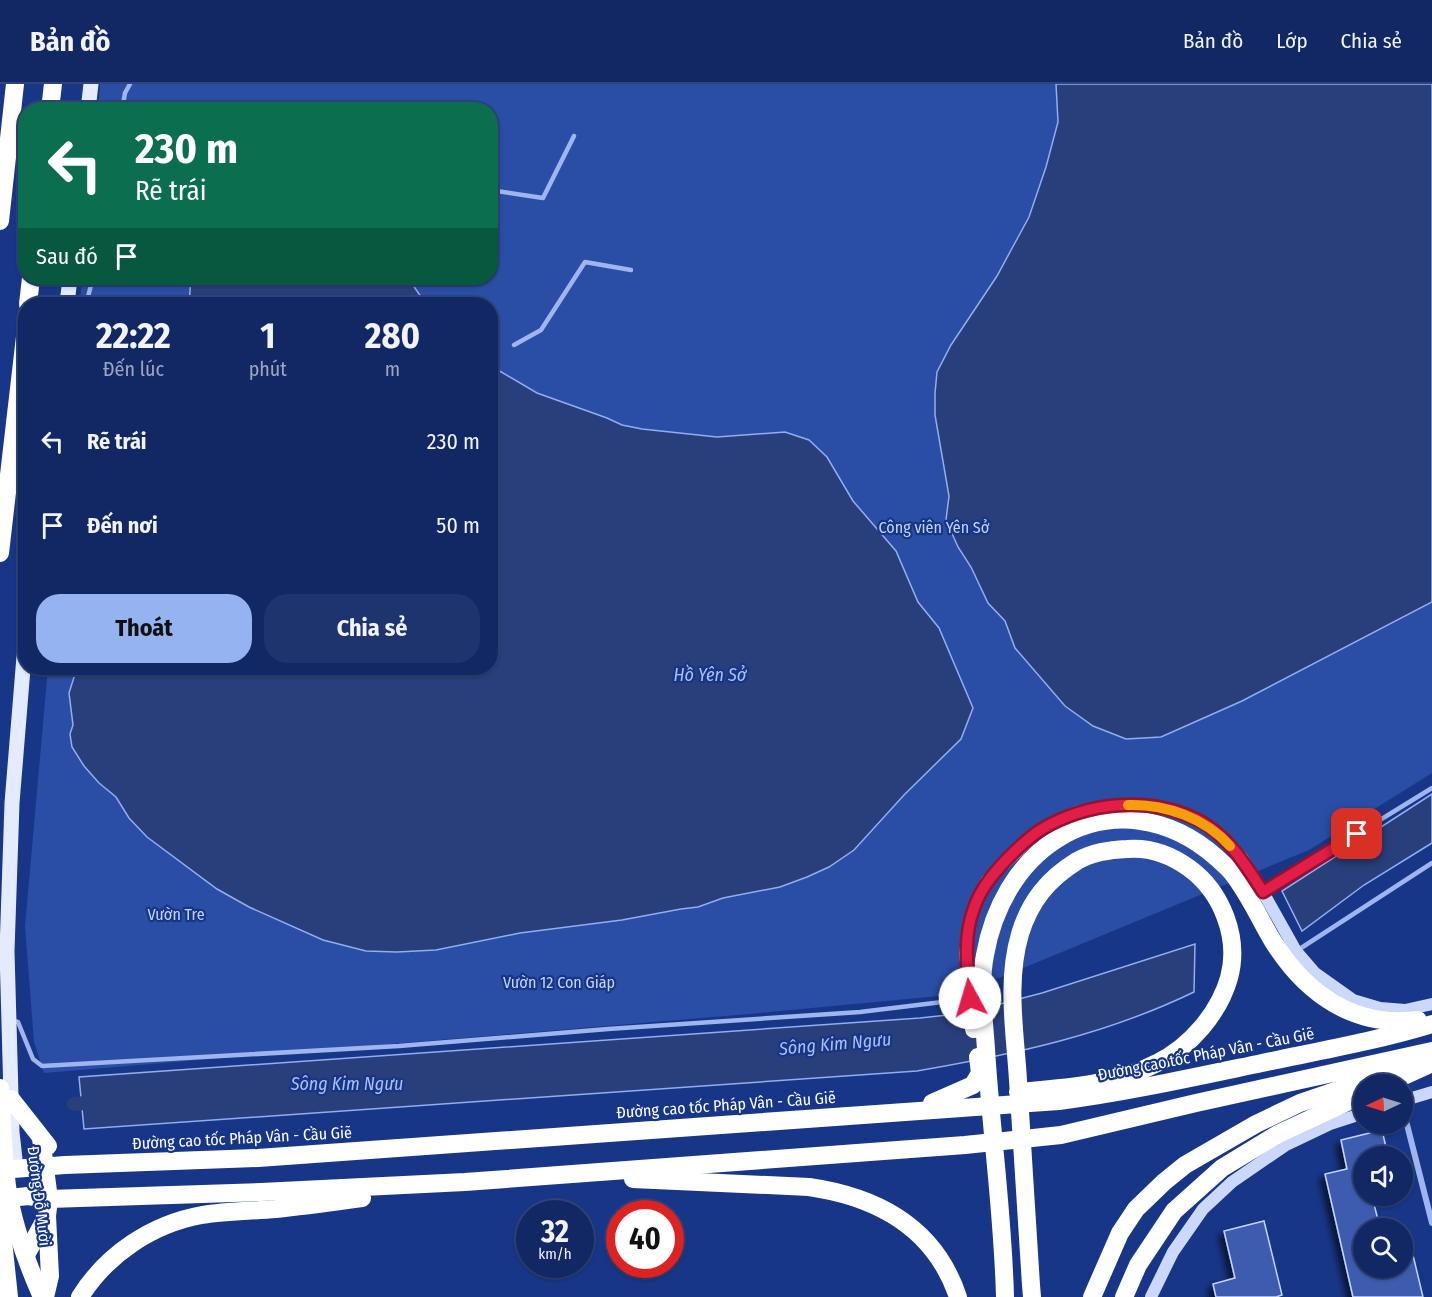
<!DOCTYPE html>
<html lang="vi">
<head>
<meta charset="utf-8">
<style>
	:root { --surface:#112865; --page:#1e346e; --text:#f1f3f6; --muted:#9ca6bf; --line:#304479; --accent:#95b2f1 }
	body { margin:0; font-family:"Fira Sans Condensed",sans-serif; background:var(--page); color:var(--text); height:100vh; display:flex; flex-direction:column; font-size:22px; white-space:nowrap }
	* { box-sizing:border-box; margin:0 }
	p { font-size:20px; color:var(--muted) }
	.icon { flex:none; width:33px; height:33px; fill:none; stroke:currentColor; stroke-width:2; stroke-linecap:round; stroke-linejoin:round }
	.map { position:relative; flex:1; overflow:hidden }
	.sheet { position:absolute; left:18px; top:213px; width:480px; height:378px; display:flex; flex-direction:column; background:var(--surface); border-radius:24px; box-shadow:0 2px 4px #0004,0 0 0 2px var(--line) }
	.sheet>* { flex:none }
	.banner { position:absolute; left:18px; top:18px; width:480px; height:183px; border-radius:24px; box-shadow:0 2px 4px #0004,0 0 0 2px var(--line); background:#0b6e4f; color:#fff; overflow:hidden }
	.needle { width:39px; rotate:266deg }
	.fabs { position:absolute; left:1353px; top:990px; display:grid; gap:12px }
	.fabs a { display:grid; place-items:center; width:60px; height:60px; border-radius:50%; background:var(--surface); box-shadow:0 2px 4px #0004,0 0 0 2px var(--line); font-size:30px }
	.speed { position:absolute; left:516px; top:1116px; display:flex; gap:12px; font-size:30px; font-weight:700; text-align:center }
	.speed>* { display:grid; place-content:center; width:78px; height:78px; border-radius:50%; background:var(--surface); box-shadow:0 2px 4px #0004,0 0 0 2px var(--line); line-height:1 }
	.speed small { font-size:15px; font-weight:400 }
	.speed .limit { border:9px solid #d22; background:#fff; color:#111 }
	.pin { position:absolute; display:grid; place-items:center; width:51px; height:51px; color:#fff; margin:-26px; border-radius:12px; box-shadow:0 3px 9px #0006 }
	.me { position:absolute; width:66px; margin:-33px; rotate:354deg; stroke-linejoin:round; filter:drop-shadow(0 0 4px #0008) }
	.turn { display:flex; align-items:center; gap:21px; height:126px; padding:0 18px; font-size:27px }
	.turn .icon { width:78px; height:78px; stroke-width:2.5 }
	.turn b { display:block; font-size:42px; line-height:51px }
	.then { display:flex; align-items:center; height:57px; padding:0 18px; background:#0003; gap:12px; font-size:22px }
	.eta { display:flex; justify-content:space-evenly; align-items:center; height:102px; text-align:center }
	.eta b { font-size:36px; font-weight:700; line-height:42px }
	.cta { display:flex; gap:12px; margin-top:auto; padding:12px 18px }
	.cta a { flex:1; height:69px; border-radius:24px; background:var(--accent); color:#111; font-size:24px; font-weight:700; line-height:69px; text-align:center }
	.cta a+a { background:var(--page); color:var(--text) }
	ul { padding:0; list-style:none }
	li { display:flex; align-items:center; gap:18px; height:84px; padding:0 18px }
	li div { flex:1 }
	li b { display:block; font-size:22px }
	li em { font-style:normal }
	header { display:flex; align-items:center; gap:36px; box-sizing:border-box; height:84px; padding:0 30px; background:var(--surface); border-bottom:2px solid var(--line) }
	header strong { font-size:28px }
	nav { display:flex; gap:33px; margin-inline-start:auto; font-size:21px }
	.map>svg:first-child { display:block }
</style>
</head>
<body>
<header>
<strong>Bản đồ</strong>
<nav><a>Bản đồ</a><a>Lớp</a><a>Chia sẻ</a></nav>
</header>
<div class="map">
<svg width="1432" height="1213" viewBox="0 0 1432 1213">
	<defs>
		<filter id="shadow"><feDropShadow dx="-5" dy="5" stdDeviation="3" flood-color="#0009"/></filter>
	</defs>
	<rect width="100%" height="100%" fill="#173687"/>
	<polygon fill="#2a4ea6" points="100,0 1432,0 1432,689 1309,766 960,910 749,930 44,989 34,958 25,842 48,584 490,584 490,220 80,220 82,194 490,194 490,26 98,25"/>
	<g fill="#283f7c" stroke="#91aef0" stroke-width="1.5">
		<polygon points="1056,0 1432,0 1432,518 1242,617 1161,653 1126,655 1093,642 1065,622 1015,564 1005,537 988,519 971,483 958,463 946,436 949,412 935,331 935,309 937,288 951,261 997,192 1029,133 1046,83 1058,38"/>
		<polygon points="191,194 408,194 426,220 189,220"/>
		<polygon points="491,282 537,309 607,334 622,341 642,345 717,353 785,348 809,356 827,373 853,417 896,467 918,518 939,544 973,624 961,655 904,711 854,766 829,783 807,793 780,803 723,814 698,823 681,825 622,836 520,849 436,866 397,868 366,867 323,856 249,823 217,805 147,753 129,734 116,713 99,699 84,682 72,663 70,650 73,641 69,609 77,584 490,584"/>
		<polygon points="1432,710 1432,759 1364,801 1302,847 1282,807"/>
		<path d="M 1195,860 L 1194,908 C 1105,951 1015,970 917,987 L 84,1045 L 79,993 L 920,934 L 966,929 L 1042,909 Z"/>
	</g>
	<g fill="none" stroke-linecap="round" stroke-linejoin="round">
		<polyline stroke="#283f7c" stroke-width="14" points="74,1020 98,1018"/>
	</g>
	<g fill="#3c5caf" stroke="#c4d4fa" stroke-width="1.5" filter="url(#shadow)">
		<polygon points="1382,1046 1388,1072 1364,1072 1364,1112 1372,1112 1380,1144 1364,1144 1364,1184 1402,1184 1402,1169 1412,1167 1423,1213 1353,1213 1325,1090 1347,1085 1341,1056"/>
		<polygon points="1264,1137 1282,1211 1276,1213 1216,1213 1213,1200 1235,1194 1224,1147"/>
	</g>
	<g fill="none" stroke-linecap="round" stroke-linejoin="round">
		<g stroke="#9eb5ed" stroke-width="4.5">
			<polyline points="122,26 125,9 130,0"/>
			<polyline points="490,106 543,114 574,52"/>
			<polyline points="86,220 93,194"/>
			<polyline points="514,261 541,246 585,178 631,186"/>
			<polyline points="1263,808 1432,704"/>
			<polyline points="1298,866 1432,779"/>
			<polyline points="10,936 18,938 33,975 42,982 399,962 608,945 860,928 967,915"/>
		</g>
		<polyline stroke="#9eb5ed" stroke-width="6" points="1402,1021 1432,1139"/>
		<g stroke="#cbd8fa" stroke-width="12">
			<polyline points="970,914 965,869 973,824 987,796 1040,746 1076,728 1111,721 1142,721 1174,727 1197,735 1220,751 1242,774 1263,808 1296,867 1315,889 1353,916 1380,924 1405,926 1432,920"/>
			<polyline points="1402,1017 1432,1008"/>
			<polyline points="1151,1213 1173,1168 1203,1125 1232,1098 1286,1061 1330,1040 1364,1029"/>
		</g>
		<g stroke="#e5ebff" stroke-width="15">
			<polyline points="88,26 91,0"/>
			<polyline points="67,220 70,194"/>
			<polyline points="16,1084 12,1048 7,867 12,719 26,548"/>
		</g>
		<g stroke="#fff" stroke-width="18">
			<polyline points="50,26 53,0"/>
			<polyline points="0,137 15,0"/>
			<polyline points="28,220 31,194"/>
			<polyline points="0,469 26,244"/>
			<polyline points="970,914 974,945"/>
			<polyline points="1397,995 1432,979"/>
			<path d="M 0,1004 C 2,1036 3,1070 7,1102 C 13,1141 26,1177 42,1213"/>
			<path d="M 1018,1008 C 1064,1004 1116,1001 1157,979 C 1190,963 1219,929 1229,894 C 1240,854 1222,808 1189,784 C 1171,771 1150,763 1127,765 C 1109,766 1093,768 1077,777 C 1048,795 1030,817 1020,850 C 1006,898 1015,947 1018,996 C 1023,1065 1027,1133 1031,1201 L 1032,1213"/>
			<polyline points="11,1015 48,1062"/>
			<polyline points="932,1019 973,1001 980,989 978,973"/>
			<path d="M 0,1086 L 65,1081 L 258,1074 L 1059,1017 C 1127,1008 1195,993 1262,979 C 1319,967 1376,957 1432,940"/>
			<path d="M 633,1095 L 809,1103 C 878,1113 935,1144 958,1213"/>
			<polyline points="0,1115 28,1112 49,1115 261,1108 465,1098 965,1061 1061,1051 1196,1019 1432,967"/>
			<polyline points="0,1128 9,1213"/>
			<polyline points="27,1169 47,1132 49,1115 41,1054"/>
			<polyline points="45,1213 50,1192 47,1132"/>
			<path d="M 80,1213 C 107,1170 152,1140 202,1131 C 226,1127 251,1127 276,1125 C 305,1122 333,1118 362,1114"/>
			<path d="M 1005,1213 C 1003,1130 991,1047 986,965 C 984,934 979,901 985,871 C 993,825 1017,780 1057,755 C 1110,722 1171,733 1217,774 C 1222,779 1229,784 1233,790 C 1250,812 1260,836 1274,859 C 1307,911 1355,944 1418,936"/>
			<polyline points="1092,1213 1120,1149 1136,1125 1164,1098 1185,1081 1256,1040 1300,1019 1405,983"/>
			<polyline points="1124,1213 1138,1181 1174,1127 1222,1084 1278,1050 1364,1010"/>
		</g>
	</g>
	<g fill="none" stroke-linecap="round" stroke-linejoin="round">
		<g stroke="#92132f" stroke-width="15">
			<path id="route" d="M 970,914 C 967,884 963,853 974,824 C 981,804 993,790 1007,775 C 1017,765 1030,752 1042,745 C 1088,718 1147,712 1196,735 C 1227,750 1245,780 1263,808 L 1357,750"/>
		</g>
		<use href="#route" stroke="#e11d48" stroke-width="10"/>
		<path stroke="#f59e0b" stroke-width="10" d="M 1128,721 C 1166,720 1205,734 1230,762"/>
	</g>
	<g text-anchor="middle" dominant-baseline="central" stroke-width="4.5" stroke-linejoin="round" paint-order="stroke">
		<g font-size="16" fill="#c4d4fa" stroke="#173687">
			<text x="934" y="443">Công viên Yên Sở</text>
			<text x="176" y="830">Vườn Tre</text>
			<text x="559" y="898">Vườn 12 Con Giáp</text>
		</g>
		<g font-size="16" fill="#fff" stroke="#173687">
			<text transform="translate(1206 970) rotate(-11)">Đường cao tốc Pháp Vân - Cầu Giẽ</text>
			<text transform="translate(726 1021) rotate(-4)">Đường cao tốc Pháp Vân - Cầu Giẽ</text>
			<text transform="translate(242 1054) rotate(-3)">Đường cao tốc Pháp Vân - Cầu Giẽ</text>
			<text transform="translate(39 1112) rotate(83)">Đường Đỗ Mười</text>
		</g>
		<g font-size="18" font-style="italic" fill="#aac0f5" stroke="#173687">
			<text x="710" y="591">Hồ Yên Sở</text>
			<text transform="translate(835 960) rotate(-5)">Sông Kim Ngưu</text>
			<text x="347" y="1000">Sông Kim Ngưu</text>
		</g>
	</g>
</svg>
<div class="fabs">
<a><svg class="needle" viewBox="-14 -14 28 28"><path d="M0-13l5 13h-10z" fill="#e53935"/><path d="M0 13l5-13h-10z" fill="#9ca6bf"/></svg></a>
<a><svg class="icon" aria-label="sound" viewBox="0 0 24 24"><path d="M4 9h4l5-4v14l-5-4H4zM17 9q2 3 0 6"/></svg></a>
<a><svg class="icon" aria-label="search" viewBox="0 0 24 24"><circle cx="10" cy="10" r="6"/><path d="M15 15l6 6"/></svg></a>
</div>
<div class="speed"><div>32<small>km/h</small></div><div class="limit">40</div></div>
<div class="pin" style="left:1357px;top:750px;background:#d93025"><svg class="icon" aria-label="arrive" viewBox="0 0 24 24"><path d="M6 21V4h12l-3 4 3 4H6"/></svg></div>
<svg class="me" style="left:970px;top:914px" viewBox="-20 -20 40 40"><circle r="19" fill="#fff"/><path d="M0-13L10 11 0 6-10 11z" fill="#e11d48"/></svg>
<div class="banner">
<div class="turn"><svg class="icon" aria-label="left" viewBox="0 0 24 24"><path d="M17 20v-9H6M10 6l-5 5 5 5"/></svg><div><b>230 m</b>Rẽ trái</div></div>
<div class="then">Sau đó<svg class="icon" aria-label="arrive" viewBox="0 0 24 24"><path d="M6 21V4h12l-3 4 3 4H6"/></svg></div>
</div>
<section class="sheet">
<div class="eta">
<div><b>22:22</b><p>Đến lúc</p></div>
<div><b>1</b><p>phút</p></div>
<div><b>280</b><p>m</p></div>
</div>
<ul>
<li><svg class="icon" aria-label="left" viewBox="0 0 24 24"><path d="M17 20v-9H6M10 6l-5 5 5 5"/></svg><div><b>Rẽ trái</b></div><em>230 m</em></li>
<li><svg class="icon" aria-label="arrive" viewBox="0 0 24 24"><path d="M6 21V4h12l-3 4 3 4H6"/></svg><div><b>Đến nơi</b></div><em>50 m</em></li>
</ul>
<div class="cta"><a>Thoát</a><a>Chia sẻ</a></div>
</section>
</div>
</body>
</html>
